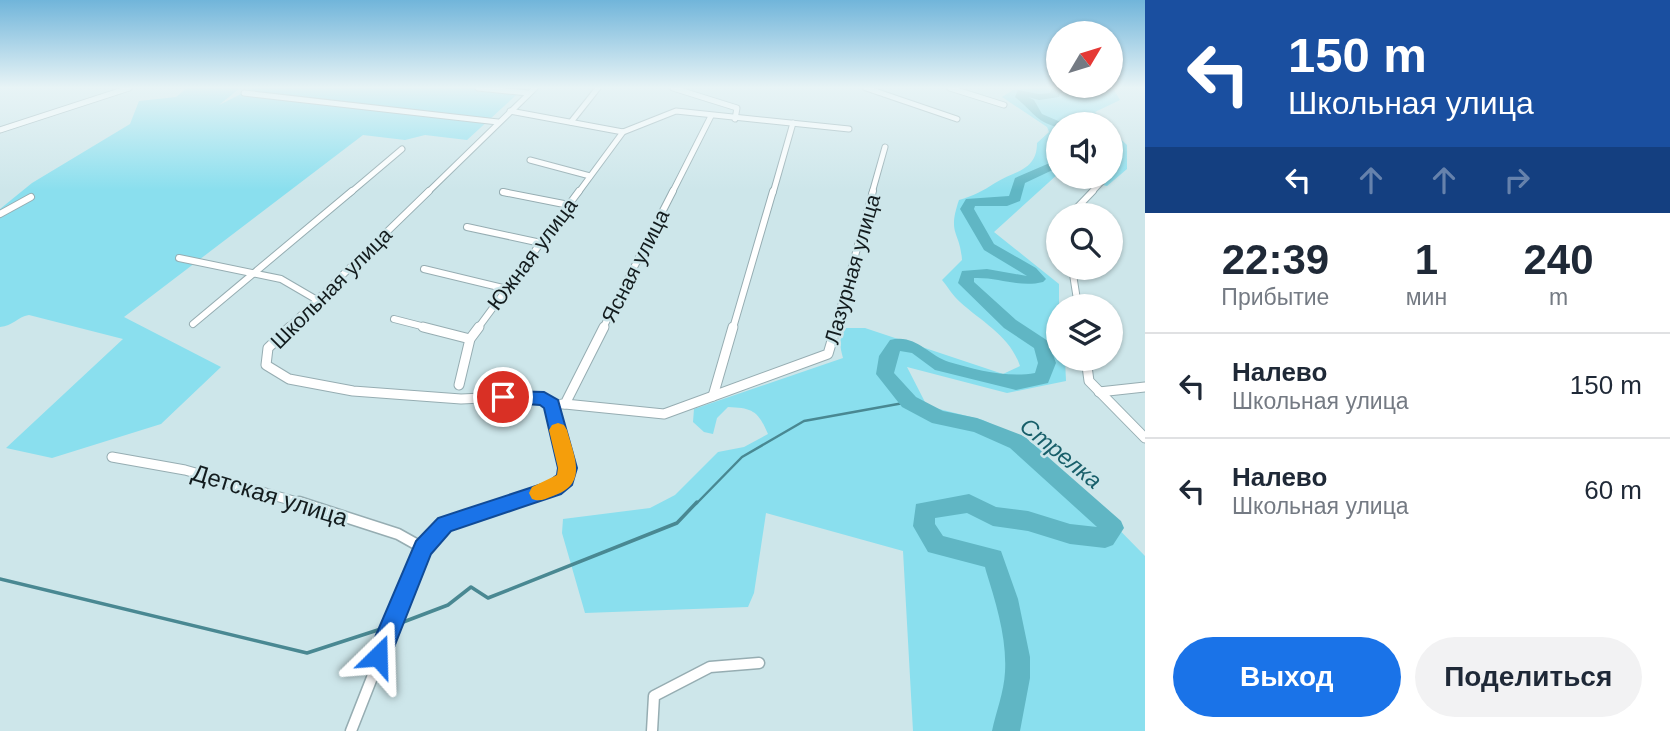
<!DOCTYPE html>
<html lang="ru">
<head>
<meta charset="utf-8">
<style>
	:root { --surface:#fff; --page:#f2f2f3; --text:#1f2937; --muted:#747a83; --line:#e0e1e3; --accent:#1a73e8 }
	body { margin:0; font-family:Helvetica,sans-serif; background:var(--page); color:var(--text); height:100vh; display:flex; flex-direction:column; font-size:26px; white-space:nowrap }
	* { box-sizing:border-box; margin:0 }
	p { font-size:23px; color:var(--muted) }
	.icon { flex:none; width:38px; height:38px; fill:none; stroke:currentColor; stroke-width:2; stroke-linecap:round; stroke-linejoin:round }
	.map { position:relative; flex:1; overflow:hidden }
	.drawer { display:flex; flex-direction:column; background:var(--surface); width:525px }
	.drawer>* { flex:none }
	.top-card { background:#1a4fa0; color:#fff; overflow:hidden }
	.needle { width:46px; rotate:52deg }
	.tools { position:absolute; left:1046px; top:21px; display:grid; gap:14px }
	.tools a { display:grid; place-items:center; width:77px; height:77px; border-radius:50%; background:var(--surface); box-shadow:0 2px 5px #0004; font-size:35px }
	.pin { position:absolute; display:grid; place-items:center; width:60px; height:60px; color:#fff; margin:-30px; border:4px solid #fff; border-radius:50%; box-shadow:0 2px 7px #0007 }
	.me { position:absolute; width:77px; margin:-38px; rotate:22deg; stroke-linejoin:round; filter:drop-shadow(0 0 5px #0008) }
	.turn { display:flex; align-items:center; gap:24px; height:147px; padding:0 28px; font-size:32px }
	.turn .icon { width:91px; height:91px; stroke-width:2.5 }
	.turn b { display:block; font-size:49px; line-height:60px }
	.lanes { display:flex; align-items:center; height:66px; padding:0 28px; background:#0003; justify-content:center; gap:35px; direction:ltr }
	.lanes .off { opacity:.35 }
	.eta { display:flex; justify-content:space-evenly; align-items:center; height:119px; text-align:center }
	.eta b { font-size:42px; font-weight:700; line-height:49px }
	.button { display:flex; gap:14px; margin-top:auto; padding:14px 28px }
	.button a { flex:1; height:80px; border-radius:42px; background:var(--accent); color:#fff; font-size:28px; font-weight:700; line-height:80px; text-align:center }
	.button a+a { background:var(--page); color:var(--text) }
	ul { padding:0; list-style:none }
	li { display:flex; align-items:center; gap:21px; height:105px; padding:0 28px; border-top:2px solid var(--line) }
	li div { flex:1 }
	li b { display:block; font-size:26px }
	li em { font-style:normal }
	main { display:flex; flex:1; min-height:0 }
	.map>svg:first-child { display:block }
</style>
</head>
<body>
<main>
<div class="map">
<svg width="1145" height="731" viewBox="0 0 1145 731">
	<rect width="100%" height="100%" fill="#cde6ea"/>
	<g fill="#8adfee">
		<path d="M 187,88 L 240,88 L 219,105 L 253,88 L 524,88 L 467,140 L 425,135 L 405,140 L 363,135 L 124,317 L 221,367 L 161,424 L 52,458 L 6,448 L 123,339 L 29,315 C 17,317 13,326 0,327 L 0,209 L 32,183 L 130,124 L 139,101 L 176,97 Z"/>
		<path d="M 1034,88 L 1113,88 L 1120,100 L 1095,112 L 1106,124 L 1059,124 L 1059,173 L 994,232 L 1059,284 L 1059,359 L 1065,359 L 1066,381 L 1007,393 L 907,367 L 927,406 L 983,420 L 1038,447 L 1145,556 L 1145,731 L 913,731 L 903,551 L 766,513 L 754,593 L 748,607 L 585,613 L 562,533 L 563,519 L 650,508 L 675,495 L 718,452 L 744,447 L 768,434 C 758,411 753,408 728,407 L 717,418 L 713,434 L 704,432 L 693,422 L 694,409 L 843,358 C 840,347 838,338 846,328 L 865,328 L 1003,374 L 1020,366 C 1010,336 982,322 960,302 C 953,296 948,287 942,280 L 962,260 C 960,230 947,235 959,200 C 973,196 983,191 995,183 C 1014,171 1037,171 1037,143 L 1049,132 L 1047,127 L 1002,97 L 1013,90 Z"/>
		<polygon points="1111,130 1127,145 1127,169 1107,186 1103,185 1111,177 1116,165 1111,163"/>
	</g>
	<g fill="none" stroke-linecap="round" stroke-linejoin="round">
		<polyline stroke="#498892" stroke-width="2.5" points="696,504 742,457 804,421 909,402"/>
		<g stroke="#498892" stroke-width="3.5">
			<polyline points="0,579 307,653 384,628"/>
			<polyline points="398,624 448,605 471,587 488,598 677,523 697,502"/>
		</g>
		<g fill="#60b6c4" fill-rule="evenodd">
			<path d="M 1052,88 L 1084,88 L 1086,90 L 1081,93 L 1060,93 L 1059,97 L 1039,100 L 1028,97 L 1034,100 L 1042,114 L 1063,123 L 1059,124 L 1059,128 C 1033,120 1034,112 1015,97 L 1018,90 L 1039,94 L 1050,93 Z"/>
			<path d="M 1059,159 L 1059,167 L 1025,183 L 1020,201 L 1007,206 L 975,206 L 974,209 L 994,244 L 1036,268 L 1046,279 L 1043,282 C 1019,288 999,277 974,278 L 974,282 L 1016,320 L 1048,341 L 1056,363 L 1048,383 L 1016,390 L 935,370 L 912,353 L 900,351 L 894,373 L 916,397 L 943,411 L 977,418 L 1024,436 L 1121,521 L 1124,528 L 1113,545 L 1105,548 L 1070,544 L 1028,531 L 993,526 L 967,513 L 935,518 L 935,524 L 943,536 L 1001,551 L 1018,599 L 1030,657 L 1030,678 L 1020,731 L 992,731 C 996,712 1004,692 1005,672 C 1007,638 996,603 986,571 L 985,567 L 928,552 L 913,526 L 916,504 L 969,494 L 996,507 L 1028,511 L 1070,524 L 1097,527 L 1010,448 L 974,432 L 932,423 L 902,407 L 876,374 L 879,356 L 890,340 C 915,333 928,355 949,362 C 976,370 1008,378 1035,373 L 1038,363 L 1034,348 L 1004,328 L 958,283 L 962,271 L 987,269 L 1027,276 L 984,250 L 960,209 L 966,199 L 1009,196 L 1015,178 Z"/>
		</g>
		<g stroke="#96adb2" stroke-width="7">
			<g id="street-far3">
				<polyline points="478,88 529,93"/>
				<polyline points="673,88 737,108 735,119"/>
				<polyline points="866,88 957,119"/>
				<polyline points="950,88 1004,105"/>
				<polyline points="244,93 498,122"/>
				<polyline points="510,111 623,132 676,111 849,129"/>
				<polyline points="571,122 598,88"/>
				<polyline points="0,130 129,88"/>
				<polyline points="530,160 590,176"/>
				<polyline points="503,192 508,193"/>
				<polyline points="350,193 402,149"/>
				<polyline points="427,193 535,88"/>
				<polyline points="578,193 623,132"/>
				<polyline points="672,193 711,116"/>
				<polyline points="773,193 793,123"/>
				<polyline points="872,193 885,147"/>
				<polyline points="1091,193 1106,177"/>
			</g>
		</g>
		<g stroke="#96adb2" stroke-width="8">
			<g id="street-far2">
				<polyline points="503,192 569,205"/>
				<polyline points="0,214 31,197"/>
				<polyline points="1070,215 1093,191"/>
				<polyline points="467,227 541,243"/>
				<polyline points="179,258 281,279 317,300"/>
				<polyline points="1072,268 1078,306"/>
				<polyline points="424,269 507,289"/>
				<polyline points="394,319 429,328"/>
				<polyline points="193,324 352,191"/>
				<polyline points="288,328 429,191"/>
				<polyline points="478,328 579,191"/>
				<polyline points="603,328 673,191"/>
				<polyline points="733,328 773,191"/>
				<polyline points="835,328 873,191"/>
			</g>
		</g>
		<g stroke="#96adb2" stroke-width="11">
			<g id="street-far1">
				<polyline points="290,327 268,348 266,365 289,379 353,391 461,399 524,396 544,398 552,404 567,468 566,480 554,488 506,504"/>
				<polyline points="423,327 470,339"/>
				<polyline points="1086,359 1089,381 1145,438"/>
				<polyline points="459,385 470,339 479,327"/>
				<polyline points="1099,392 1145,387"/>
				<polyline points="713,396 733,327"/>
				<polyline points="562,404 565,404 604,327"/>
				<polyline points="565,404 664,414 828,354 836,327"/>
				<polyline points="112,457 185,470 304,504"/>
			</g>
		</g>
		<g stroke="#96adb2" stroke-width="13">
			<g id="street">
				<polyline points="299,502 398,534 423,548"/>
				<polyline points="351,731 423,548 445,524 511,502"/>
				<polyline points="652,731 654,696 710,667 759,663"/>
			</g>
		</g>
		<use href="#street-far3" stroke="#fff" stroke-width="5"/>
		<use href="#street-far2" stroke="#fff" stroke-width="6"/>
		<use href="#street-far1" stroke="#fff" stroke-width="9"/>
		<use href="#street" stroke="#fff" stroke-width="10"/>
	</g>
	<linearGradient id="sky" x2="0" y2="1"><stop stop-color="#71b5da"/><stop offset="0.46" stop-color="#e8f4f6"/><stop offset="1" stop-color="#e8f4f6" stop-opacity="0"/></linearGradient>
	<rect width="1145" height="190" fill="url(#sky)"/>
	<polygon fill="#1a73e8" stroke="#114b97" stroke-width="2" points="503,391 544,392 558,400 577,468 572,485 561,494 451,531 431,554 387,665 378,668 370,665 367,656 416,541 438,518 548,482 557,475 558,468 544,408 540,405 497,402 495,397 497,393"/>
	<path fill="#f59e0b" d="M 558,423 L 564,425 L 567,430 C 574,457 589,484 553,496 C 545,499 540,502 532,499 L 529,493 L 532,487 L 557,475 L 558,468 L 549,430 L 552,425 Z"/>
	<g text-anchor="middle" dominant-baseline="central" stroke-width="5" stroke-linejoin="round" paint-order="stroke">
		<g font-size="21" fill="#131c1e" stroke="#cde6ea">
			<text transform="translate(532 254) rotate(-53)">Южная улица</text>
			<text transform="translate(635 266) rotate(-63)">Ясная улица</text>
			<text transform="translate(852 269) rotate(-74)">Лазурная улица</text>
			<text transform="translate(331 288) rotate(-45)">Школьная улица</text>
		</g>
		<g font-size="23" font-style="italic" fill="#185f6a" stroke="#cde6ea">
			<text transform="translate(1061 453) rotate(39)">Стрелка</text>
		</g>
		<g font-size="24" fill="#131c1e" stroke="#cde6ea">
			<text transform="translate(270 495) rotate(17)">Детская улица</text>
		</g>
	</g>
</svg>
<div class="tools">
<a><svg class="needle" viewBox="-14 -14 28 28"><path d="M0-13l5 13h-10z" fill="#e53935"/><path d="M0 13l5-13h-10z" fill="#747a83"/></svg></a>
<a><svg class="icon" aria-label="sound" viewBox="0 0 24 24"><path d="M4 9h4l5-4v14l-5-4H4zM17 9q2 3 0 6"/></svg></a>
<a><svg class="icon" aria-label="search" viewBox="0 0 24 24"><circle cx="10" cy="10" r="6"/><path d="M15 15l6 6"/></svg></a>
<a><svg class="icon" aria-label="layers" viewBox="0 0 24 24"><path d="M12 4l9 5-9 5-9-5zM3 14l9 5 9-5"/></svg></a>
</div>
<div class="pin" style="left:503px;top:397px;background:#d93025"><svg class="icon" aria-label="arrive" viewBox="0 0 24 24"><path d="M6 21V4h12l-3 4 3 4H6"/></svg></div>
<svg class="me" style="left:378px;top:656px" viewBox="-20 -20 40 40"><path d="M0-17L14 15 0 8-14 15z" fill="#1a73e8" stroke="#fff" stroke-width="4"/></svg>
</div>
<section class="drawer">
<div class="top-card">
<div class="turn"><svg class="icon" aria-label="left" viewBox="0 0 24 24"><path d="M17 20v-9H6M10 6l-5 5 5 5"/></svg><div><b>150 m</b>Школьная улица</div></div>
<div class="lanes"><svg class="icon" aria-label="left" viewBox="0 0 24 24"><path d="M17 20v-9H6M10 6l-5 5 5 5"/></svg><svg class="icon off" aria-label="ahead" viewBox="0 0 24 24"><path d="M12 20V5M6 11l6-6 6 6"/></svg><svg class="icon off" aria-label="ahead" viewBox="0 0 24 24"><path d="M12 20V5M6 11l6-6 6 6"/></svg><svg class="icon off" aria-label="right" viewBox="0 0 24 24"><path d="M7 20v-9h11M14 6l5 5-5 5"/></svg></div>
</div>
<div class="eta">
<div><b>22:39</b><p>Прибытие</p></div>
<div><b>1</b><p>мин</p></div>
<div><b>240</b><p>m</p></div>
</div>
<ul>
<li><svg class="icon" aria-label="left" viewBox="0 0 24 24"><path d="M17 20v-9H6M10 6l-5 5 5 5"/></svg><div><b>Налево</b><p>Школьная улица</p></div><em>150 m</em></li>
<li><svg class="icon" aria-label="left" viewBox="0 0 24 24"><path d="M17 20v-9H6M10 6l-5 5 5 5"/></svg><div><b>Налево</b><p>Школьная улица</p></div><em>60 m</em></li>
</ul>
<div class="button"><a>Выход</a><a>Поделиться</a></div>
</section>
</main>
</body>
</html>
